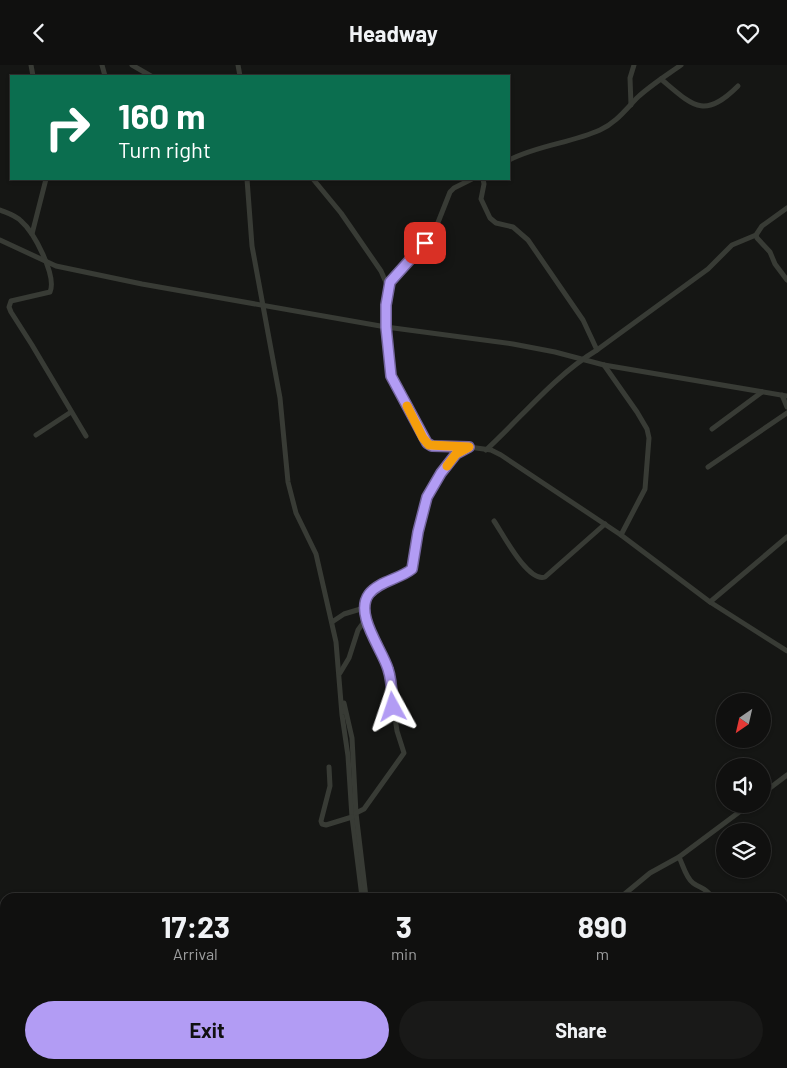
<!DOCTYPE html>
<html lang="en">
<head>
<meta charset="utf-8">
<style>
	:root { --surface:#10100f; --page:#191918; --text:#f1f3f6; --muted:#9c9d9e; --line:#30302f; --accent:#b29cf4 }
	body { margin:0; font-family:Barlow,sans-serif; background:var(--page); color:var(--text); height:100vh; display:flex; flex-direction:column; font-size:19px; white-space:nowrap }
	* { box-sizing:border-box; margin:0 }
	p { font-size:16px; color:var(--muted) }
	.icon { flex:none; width:28px; height:28px; fill:none; stroke:currentColor; stroke-width:2; stroke-linecap:round; stroke-linejoin:round }
	.map { position:relative; flex:1; overflow:hidden }
	.sheet { position:absolute; left:0px; top:828px; width:788px; height:176px; display:flex; flex-direction:column; background:var(--surface); border-radius:15px 15px 0 0; box-shadow:0 1px 4px #0004,0 0 0 1px var(--line) }
	.sheet>* { flex:none }
	.guide { position:absolute; left:10px; top:10px; width:500px; height:105px; border-radius:0px; box-shadow:0 1px 4px #0004,0 0 0 1px var(--line); background:#0b6e4f; color:#fff; overflow:hidden }
	.needle { width:32px; rotate:214deg }
	.controls { position:absolute; left:716px; top:628px; display:grid; gap:10px }
	.controls a { display:grid; place-items:center; width:55px; height:55px; border-radius:50%; background:var(--surface); box-shadow:0 1px 4px #0004,0 0 0 1px var(--line); font-size:25px }
	.pin { position:absolute; display:grid; place-items:center; width:42px; height:42px; color:#fff; margin:-21px; border-radius:10px; box-shadow:0 2px 8px #0006 }
	.me { position:absolute; width:55px; margin:-28px; rotate:355deg; stroke-linejoin:round; filter:drop-shadow(0 0 4px #0008) }
	.turn { display:flex; align-items:center; gap:18px; height:105px; padding:0 25px; font-size:22px }
	.turn .icon { width:65px; height:65px; stroke-width:2.5 }
	.turn b { display:block; font-size:35px; line-height:42px }
	.eta { display:flex; justify-content:space-evenly; align-items:center; height:85px; text-align:center }
	.eta b { font-size:30px; font-weight:700; line-height:35px }
	.primary-button { display:flex; gap:10px; margin-top:auto; padding:10px 25px }
	.primary-button a { flex:1; height:58px; border-radius:30px; background:var(--accent); color:#111; font-size:20px; font-weight:700; line-height:58px; text-align:center }
	.primary-button a+a { background:var(--page); color:var(--text) }
	header { display:flex; justify-content:space-between; align-items:center; height:65px; padding:0 25px; background:var(--surface); font-size:22px; font-weight:700 }
	.map>svg:first-child { display:block }
</style>
</head>
<body>
<header><svg class="icon" aria-label="back" viewBox="0 0 24 24"><path d="M15 5l-7 7 7 7"/></svg>Headway<svg class="icon" aria-label="heart" viewBox="0 0 24 24"><path d="M12 20l-8-8c-3-5 5-10 8-4 3-6 11-1 8 4z"/></svg></header>
<div class="map">
<svg width="787" height="1003" viewBox="0 0 787 1003">
	<rect width="100%" height="100%" fill="#151614"/>
	<g fill="none" stroke-linecap="round" stroke-linejoin="round">
		<g stroke="#383b35" stroke-width="5">
			<polyline points="31,0 33,11"/>
			<polyline points="102,0 105,11"/>
			<polyline points="132,0 151,11"/>
			<polyline points="238,0 240,11"/>
			<path d="M 661,14 C 693,41 704,55 738,21"/>
			<polyline points="631,40 630,13 634,0"/>
			<path d="M 509,95 C 538,80 571,78 600,65 C 616,58 626,44 638,32 C 651,20 667,10 681,0"/>
			<polyline points="247,114 252,181 280,333 288,417 296,448 316,489 336,577 342,650 348,691 352,752 362,832"/>
			<polyline points="313,114 341,148 381,206 388,222"/>
			<polyline points="472,114 454,123 450,127 437,160 432,170 391,214 388,222 386,240 386,262 391,311 423,373 432,381 469,382 491,385 501,390 621,470 710,537 787,586"/>
			<polyline points="483,114 484,119 481,134 490,153 496,158 513,162 528,175 583,255 597,285"/>
			<polyline points="787,143 762,161 756,170 757,173 770,187 775,199 787,215"/>
			<path d="M 0,145 C 7,148 15,150 21,156 C 34,167 57,211 50,227 L 11,236 L 9,242 L 11,247 L 32,280 L 86,371"/>
			<polyline points="32,169 46,114"/>
			<polyline points="0,175 56,201 142,219 386,262 513,279 555,287 604,300 787,331"/>
			<polyline points="604,300 637,347 647,364 649,373 645,424 621,470"/>
			<polyline points="782,330 787,342"/>
			<polyline points="712,364 762,327"/>
			<polyline points="36,370 71,347"/>
			<path d="M 486,385 C 523,351 554,311 597,285 L 708,204 L 732,180 L 756,170"/>
			<polyline points="708,402 787,348"/>
			<path d="M 494,456 C 503,469 528,518 545,512 L 605,459"/>
			<polyline points="710,537 787,472"/>
			<polyline points="332,557 344,549 364,543"/>
			<polyline points="340,608 349,593 358,565 366,554"/>
			<polyline points="344,638 352,673 356,748 366,832"/>
			<polyline points="329,702 330,721 321,756 322,759 326,760 352,752"/>
			<polyline points="762,729 787,710"/>
			<polyline points="356,748 364,744 404,688 397,666 388,605 366,554 364,543 367,532 372,526 405,509 412,504 418,467 427,432 441,408 456,389 467,383"/>
			<path d="M 679,792 C 683,800 686,813 693,818 C 701,824 705,822 712,832"/>
			<polyline points="621,832 650,808 679,792 750,739"/>
			<polyline points="0,957 2,946 5,944"/>
			<polyline points="782,967 787,973"/>
			<polyline points="768,999 769,1003"/>
			<polyline points="0,1003 38,999"/>
			<polyline points="88,1003 90,999"/>
			<polyline points="290,1003 292,999"/>
			<polyline points="342,1003 342,999"/>
			<polyline points="701,1003 710,999"/>
		</g>
	</g>
	<g fill="none" stroke-linecap="round" stroke-linejoin="round">
		<g stroke="#74659f" stroke-width="12">
			<path id="route" d="M 393,642 C 392,630 392,616 388,604 C 382,584 354,549 369,529 C 379,516 400,514 412,504 L 418,467 L 427,432 L 441,408 L 456,389 L 469,382 L 432,381 L 427,378 L 391,311 L 386,262 L 386,240 L 390,217 L 425,178"/>
		</g>
		<use href="#route" stroke="#b29cf4" stroke-width="9"/>
		<polyline stroke="#f59e0b" stroke-width="9" points="407,341 423,373 429,380 469,382 456,389 447,401"/>
	</g>
</svg>
<div class="controls">
<a><svg class="needle" viewBox="-14 -14 28 28"><path d="M0-13l5 13h-10z" fill="#e53935"/><path d="M0 13l5-13h-10z" fill="#9c9d9e"/></svg></a>
<a><svg class="icon" aria-label="sound" viewBox="0 0 24 24"><path d="M4 9h4l5-4v14l-5-4H4zM17 9q2 3 0 6"/></svg></a>
<a><svg class="icon" aria-label="layers" viewBox="0 0 24 24"><path d="M12 4l9 5-9 5-9-5zM3 14l9 5 9-5"/></svg></a>
</div>
<div class="pin" style="left:425px;top:178px;background:#d93025"><svg class="icon" aria-label="arrive" viewBox="0 0 24 24"><path d="M6 21V4h12l-3 4 3 4H6"/></svg></div>
<svg class="me" style="left:393px;top:642px" viewBox="-20 -20 40 40"><path d="M0-17L14 15 0 8-14 15z" fill="#b29cf4" stroke="#fff" stroke-width="4"/></svg>
<div class="guide">
<div class="turn"><svg class="icon" aria-label="right" viewBox="0 0 24 24"><path d="M7 20v-9h11M14 6l5 5-5 5"/></svg><div><b>160 m</b>Turn right</div></div>
</div>
<section class="sheet">
<div class="eta">
<div><b>17:23</b><p>Arrival</p></div>
<div><b>3</b><p>min</p></div>
<div><b>890</b><p>m</p></div>
</div>
<div class="primary-button"><a>Exit</a><a>Share</a></div>
</section>
</div>
</body>
</html>
